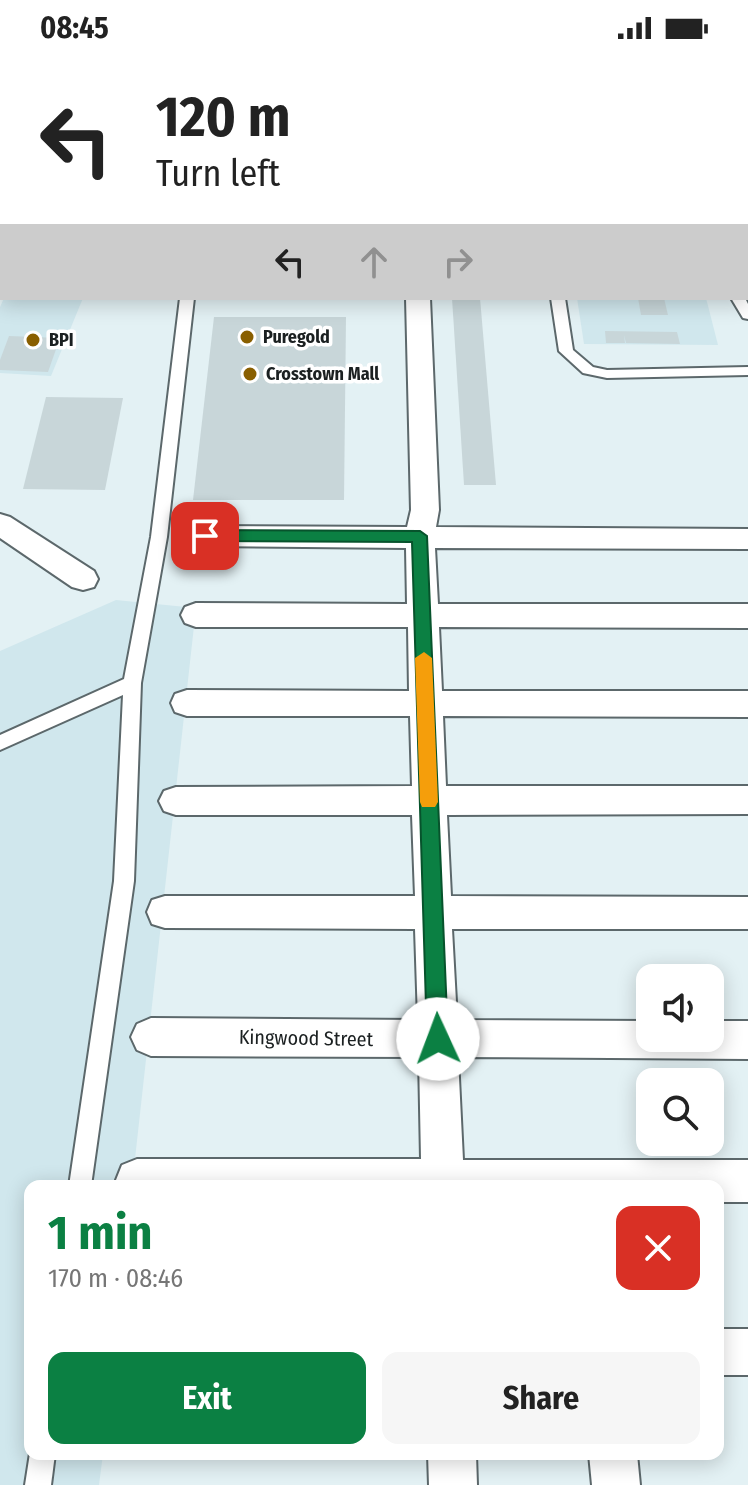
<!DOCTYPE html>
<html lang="en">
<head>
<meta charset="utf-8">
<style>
	:root { --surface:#fff; --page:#f6f6f6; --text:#222; --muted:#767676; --accent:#0b8043 }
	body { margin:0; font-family:"Fira Sans Condensed",sans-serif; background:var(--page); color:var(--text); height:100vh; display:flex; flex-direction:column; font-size:30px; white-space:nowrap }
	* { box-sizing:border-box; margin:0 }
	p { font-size:26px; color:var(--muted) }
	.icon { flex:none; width:44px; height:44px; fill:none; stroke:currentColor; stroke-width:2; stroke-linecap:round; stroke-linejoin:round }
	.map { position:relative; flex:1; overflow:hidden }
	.drawer { position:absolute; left:24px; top:1124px; width:700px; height:280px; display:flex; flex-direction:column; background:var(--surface); border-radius:16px; box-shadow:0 4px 20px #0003 }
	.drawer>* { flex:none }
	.guide { position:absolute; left:0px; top:0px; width:748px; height:244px; box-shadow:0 4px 20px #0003; background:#fff; color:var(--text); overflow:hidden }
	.controls { position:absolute; left:636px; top:908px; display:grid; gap:16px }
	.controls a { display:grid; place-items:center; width:88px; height:88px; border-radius:16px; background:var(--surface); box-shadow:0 4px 20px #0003; font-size:40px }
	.pin { position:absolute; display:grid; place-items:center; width:68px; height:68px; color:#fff; margin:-34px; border-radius:16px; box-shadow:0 4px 12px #0006 }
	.me { position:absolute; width:88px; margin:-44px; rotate:358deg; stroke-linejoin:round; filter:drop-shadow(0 0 6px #0008) }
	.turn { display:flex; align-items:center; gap:28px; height:168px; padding:0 24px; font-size:36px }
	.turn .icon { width:104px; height:104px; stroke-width:2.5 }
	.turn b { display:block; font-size:56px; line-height:68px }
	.lanes { display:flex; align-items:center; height:76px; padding:0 24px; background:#0003; justify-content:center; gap:40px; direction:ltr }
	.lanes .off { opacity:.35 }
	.round { display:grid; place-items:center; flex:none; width:84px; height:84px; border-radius:16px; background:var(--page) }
	.summary { display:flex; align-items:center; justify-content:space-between; height:136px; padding:0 24px }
	h1 { font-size:48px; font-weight:700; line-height:60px; color:var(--accent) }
	.cta { display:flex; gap:16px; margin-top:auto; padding:16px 24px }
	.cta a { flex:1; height:92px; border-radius:16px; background:var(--accent); color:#fff; font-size:32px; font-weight:700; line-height:92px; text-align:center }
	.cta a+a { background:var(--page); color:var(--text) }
	.status { display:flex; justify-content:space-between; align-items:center; height:56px; padding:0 40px; background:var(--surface); direction:ltr }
	.status svg { height:22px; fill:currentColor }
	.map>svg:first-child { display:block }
</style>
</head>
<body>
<div class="status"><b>08:45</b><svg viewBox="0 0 49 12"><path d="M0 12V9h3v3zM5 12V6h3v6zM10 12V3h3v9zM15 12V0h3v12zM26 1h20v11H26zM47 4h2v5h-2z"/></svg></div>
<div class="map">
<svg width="748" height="1429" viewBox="0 0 748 1429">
	<rect width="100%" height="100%" fill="#e3f1f4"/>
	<g fill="#d0e7ed">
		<polygon points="4,242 83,242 51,320 0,317 0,251"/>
		<polygon points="577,242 706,242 718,289 584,288"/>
		<polygon points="116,544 196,552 132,1130 30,1130 30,1398 103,1398 99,1429 0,1429 0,595"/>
	</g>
	<polygon fill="#fadaa9" points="0,0 658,0 660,2 2,2 2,50"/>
	<g fill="#c8d6d9">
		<polygon points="452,242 480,242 496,429 464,429"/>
		<polygon points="638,242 664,242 668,259 641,259"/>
		<polygon points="214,261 346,261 344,444 193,444"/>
		<polygon points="605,275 677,276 680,288 626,287 624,279 625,287 606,287"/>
		<polygon points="9,280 60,282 48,316 0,314 0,304"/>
		<polygon points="46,341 123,342 105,434 23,433"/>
	</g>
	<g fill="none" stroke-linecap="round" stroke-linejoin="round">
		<g stroke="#5c686b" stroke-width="4">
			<g id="lane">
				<polygon points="273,0 283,0 284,2 274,2"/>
				<polygon points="521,0 532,0 533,2 522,2"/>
				<polygon points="558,0 570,0 571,2 559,2"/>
				<polygon points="2,204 2,215 0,216 0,205"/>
				<polygon points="180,242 194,242 167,481 141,627 134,825 91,1130 69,1130 114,825 123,639 0,694 0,679 124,623 151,481"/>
				<polygon points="551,242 565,242 573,294 593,311 607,314 748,311 748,319 607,322 583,317 559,295"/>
				<polygon points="731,242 745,242 748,248 748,263 743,262"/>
				<polygon points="30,1397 55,1398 51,1429 25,1429"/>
			</g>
		</g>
		<g stroke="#5c686b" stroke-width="4">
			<g id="street">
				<rect x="0" y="79" width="2" height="12"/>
				<polygon points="406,242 430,242 439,454 436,471 748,473 748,493 435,492 438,548 748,548 748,572 439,571 442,635 748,635 748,661 443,660 446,730 748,730 748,758 447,759 451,840 748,841 748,873 452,873 457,964 650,965 650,982 710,982 710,965 748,965 748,1003 458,1001 463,1104 748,1104 748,1146 718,1146 718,1130 118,1130 116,1124 122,1109 137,1103 421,1103 419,1001 151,1000 137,994 131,981 137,968 151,962 418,964 415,873 165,872 152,868 147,856 152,844 165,840 415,840 412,759 176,759 164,755 159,745 164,735 176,731 412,730 410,660 187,660 175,656 171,647 175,638 187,634 409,635 408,571 196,571 185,567 181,559 185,551 196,547 407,548 406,492 205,490 195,487 190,480 195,473 205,470 407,471 411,454"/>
				<polygon points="0,458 10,461 94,515 98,523 94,531 83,534 72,531 0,482"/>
				<rect x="718" y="1273" width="30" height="46"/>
				<polygon points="428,1398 476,1398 477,1429 429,1429"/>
				<polygon points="589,1398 637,1398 640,1429 592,1429"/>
			</g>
		</g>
		<g stroke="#438c9b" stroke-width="4">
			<g id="primary">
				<rect x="0" y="177" width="2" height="18"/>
				<rect x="746" y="187" width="2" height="18"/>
			</g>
		</g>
		<use href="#lane" fill="#fff" fill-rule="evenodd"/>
		<use href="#street" fill="#fff" fill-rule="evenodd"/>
		<use href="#primary" fill="#9bddeb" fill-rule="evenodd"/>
	</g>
	<polygon fill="#0b8043" stroke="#07532c" stroke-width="2" points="205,474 420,475 427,480 448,983 445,990 438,993 430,990 427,983 412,486 205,485 197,480"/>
	<polygon fill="#f59e0b" points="424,596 432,602 438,746 435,751 422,751 420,746 415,602"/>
	<g fill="#895f00" stroke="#fff" stroke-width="3">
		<circle cx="247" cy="281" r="8"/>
		<circle cx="33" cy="284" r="8"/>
		<circle cx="250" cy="318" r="8"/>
	</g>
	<g text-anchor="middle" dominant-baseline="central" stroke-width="7" stroke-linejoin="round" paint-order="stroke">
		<g font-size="18" font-weight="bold" fill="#1b2021" stroke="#fff" text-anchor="start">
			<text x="263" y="281">Puregold</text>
			<text x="49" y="284">BPI</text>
			<text x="266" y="318">Crosstown Mall</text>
		</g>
		<g font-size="20" fill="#1b2021" stroke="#fff">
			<text transform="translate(306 982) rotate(1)">Kingwood Street</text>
		</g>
	</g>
</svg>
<div class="controls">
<a><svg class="icon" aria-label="sound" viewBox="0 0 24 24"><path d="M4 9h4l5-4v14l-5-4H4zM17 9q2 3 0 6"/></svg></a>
<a><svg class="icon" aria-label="search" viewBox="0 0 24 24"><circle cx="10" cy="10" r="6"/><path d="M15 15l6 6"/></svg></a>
</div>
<div class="pin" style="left:205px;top:480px;background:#d93025"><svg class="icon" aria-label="arrive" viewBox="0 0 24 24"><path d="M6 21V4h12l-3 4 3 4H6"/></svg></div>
<svg class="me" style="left:438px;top:983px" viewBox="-20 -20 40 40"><circle r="19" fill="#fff"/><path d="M0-13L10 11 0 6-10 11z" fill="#0b8043"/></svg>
<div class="guide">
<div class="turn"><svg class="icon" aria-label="left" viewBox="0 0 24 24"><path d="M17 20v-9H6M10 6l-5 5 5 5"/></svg><div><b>120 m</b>Turn left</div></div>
<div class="lanes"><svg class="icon" aria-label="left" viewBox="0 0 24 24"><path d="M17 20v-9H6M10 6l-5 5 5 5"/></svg><svg class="icon off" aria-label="ahead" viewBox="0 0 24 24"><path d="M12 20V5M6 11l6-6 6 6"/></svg><svg class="icon off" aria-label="right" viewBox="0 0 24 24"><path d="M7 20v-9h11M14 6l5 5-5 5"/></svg></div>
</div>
<section class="drawer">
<div class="summary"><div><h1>1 min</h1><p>170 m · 08:46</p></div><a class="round" style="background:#d93025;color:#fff"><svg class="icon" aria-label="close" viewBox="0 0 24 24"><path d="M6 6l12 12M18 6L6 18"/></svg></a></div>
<div class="cta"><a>Exit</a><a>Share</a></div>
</section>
</div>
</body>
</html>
